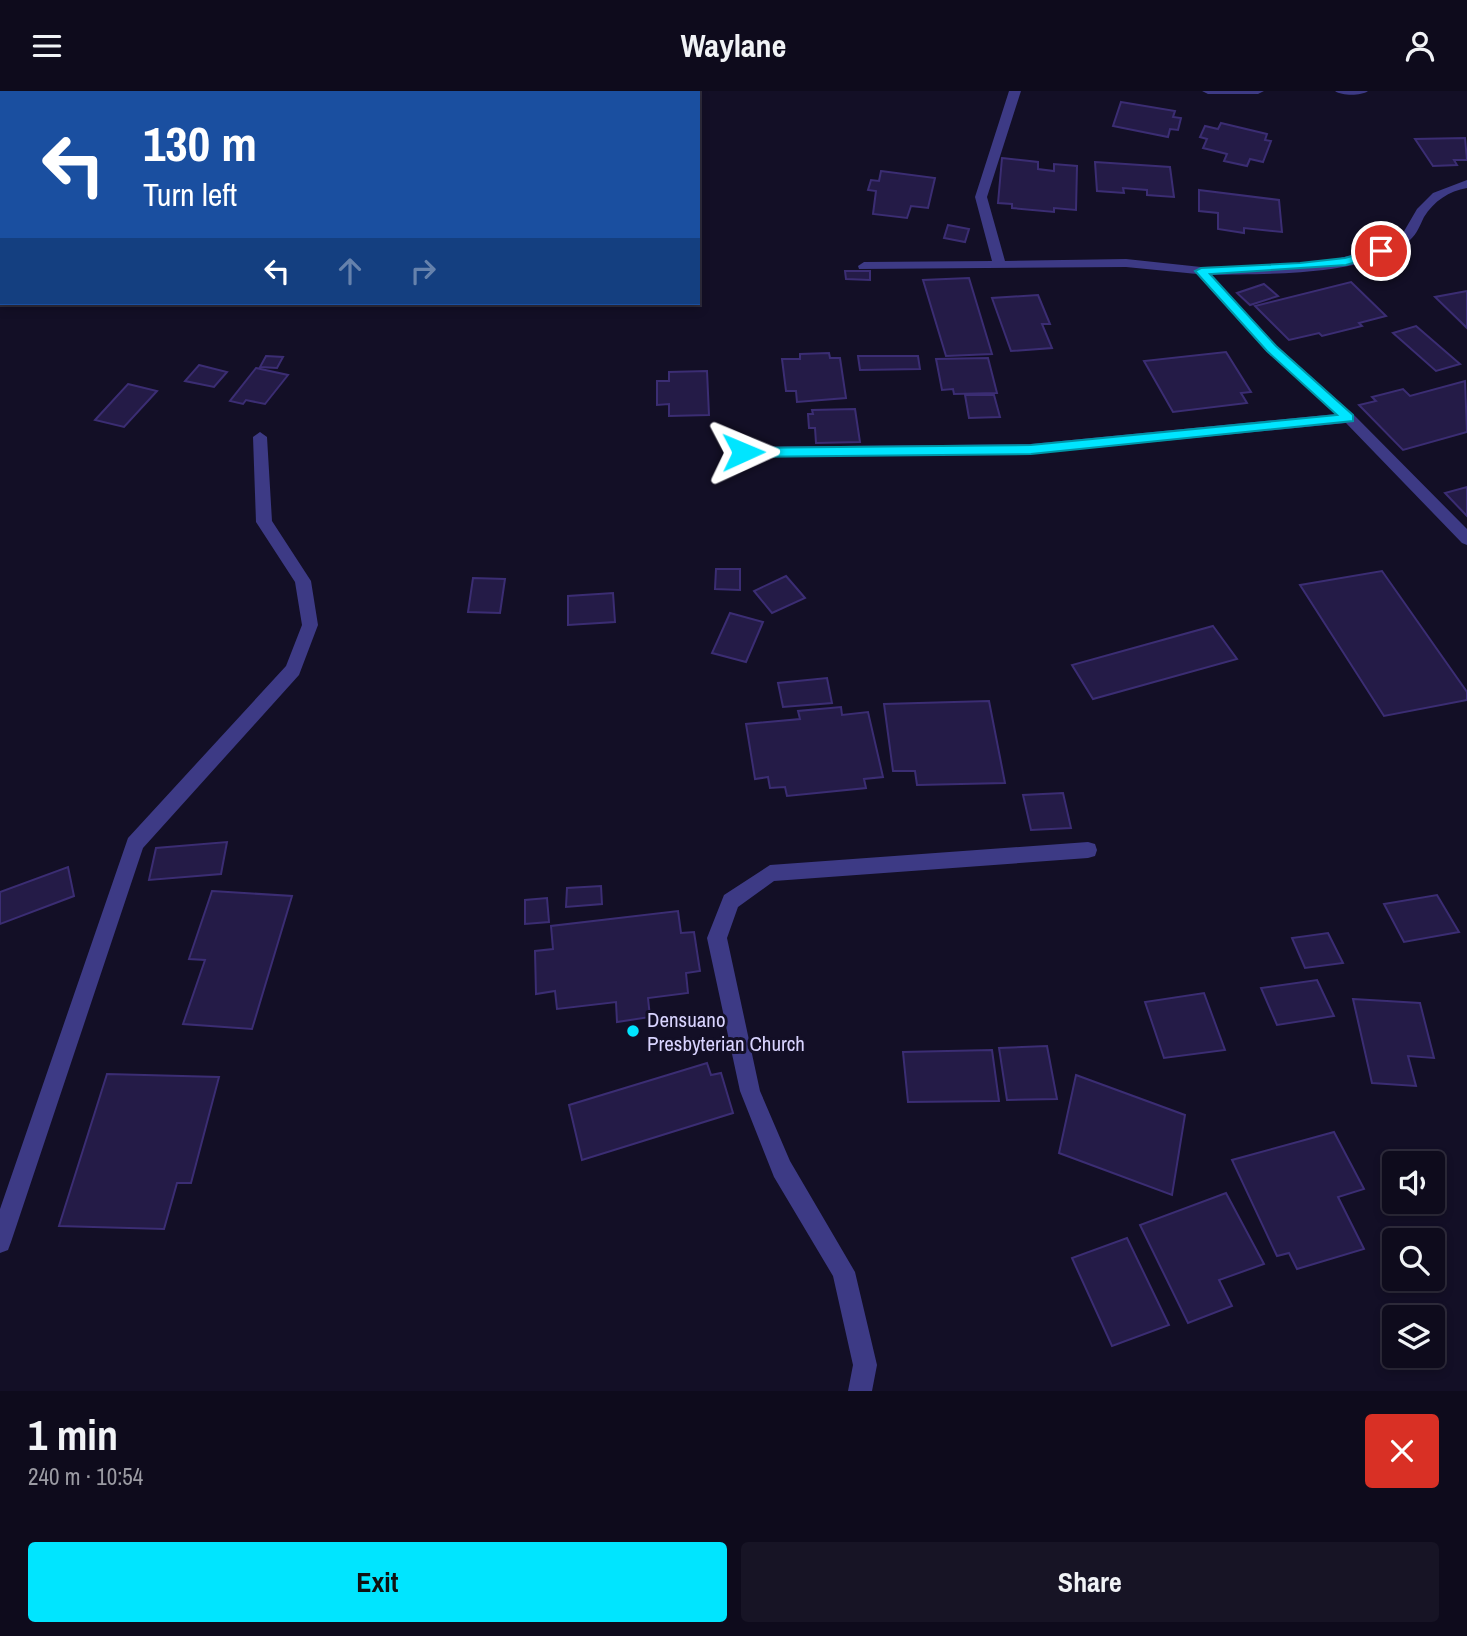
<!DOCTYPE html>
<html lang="en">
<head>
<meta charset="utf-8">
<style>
	:root { --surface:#0e0b1c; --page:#171425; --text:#f1f3f6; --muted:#9b9ba3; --line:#2e2b3b; --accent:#00e5ff }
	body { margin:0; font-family:"Archivo Narrow",sans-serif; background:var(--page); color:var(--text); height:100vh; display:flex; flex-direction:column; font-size:26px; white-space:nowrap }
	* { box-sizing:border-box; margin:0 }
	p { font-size:23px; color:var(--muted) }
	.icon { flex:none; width:38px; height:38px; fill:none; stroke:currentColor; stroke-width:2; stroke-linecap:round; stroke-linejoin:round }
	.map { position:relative; height:1300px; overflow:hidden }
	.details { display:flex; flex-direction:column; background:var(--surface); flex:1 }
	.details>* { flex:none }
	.guide { position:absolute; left:0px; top:0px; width:700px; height:214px; box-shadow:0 4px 10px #0003,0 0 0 2px var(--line); background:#1a4fa0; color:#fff; overflow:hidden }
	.controls { position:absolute; left:1382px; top:1060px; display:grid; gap:14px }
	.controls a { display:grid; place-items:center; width:63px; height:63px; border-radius:7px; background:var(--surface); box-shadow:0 4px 10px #0003,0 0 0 2px var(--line); font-size:35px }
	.pin { position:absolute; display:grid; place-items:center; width:60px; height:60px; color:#fff; margin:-30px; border:4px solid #fff; border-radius:50%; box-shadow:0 2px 7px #0007 }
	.me { position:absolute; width:77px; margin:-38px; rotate:89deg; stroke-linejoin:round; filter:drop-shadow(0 0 5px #0008) }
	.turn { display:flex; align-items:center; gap:24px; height:147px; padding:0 28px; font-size:32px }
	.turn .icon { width:91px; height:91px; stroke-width:2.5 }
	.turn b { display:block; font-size:49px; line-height:60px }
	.lanes { display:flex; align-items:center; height:66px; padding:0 28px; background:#0003; justify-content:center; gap:35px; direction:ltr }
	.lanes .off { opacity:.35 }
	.round { display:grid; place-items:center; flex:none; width:74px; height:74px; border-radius:7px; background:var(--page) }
	.head { display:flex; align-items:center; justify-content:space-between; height:119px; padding:0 28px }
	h1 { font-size:42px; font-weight:800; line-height:52px }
	.cta { display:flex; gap:14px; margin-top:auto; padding:14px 28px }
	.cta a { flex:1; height:80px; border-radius:7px; background:var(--accent); color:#111; font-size:28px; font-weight:800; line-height:80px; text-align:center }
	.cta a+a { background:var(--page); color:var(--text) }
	header { display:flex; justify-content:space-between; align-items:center; height:91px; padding:0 28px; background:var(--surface); font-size:32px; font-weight:800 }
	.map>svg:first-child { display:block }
</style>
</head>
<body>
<header><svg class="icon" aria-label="menu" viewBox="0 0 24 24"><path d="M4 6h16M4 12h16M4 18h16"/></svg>Waylane<svg class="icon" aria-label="person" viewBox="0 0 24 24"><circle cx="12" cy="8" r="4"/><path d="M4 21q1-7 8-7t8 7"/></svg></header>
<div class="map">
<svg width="1467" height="1300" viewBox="0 0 1467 1300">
	<rect width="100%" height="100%" fill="#130f26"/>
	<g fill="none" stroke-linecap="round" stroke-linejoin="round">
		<g fill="#0c2248" fill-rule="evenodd">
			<polygon points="192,0 201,0 190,2"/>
			<polygon points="347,0 362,2 349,2"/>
			<rect x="511" y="0" width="8" height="2"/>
			<polygon points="2,130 2,137 0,138 0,131"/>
		</g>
	</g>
	<g fill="#241b47" stroke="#3b2d73" stroke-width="2">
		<polygon points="1121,11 1175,20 1173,26 1181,27 1178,39 1170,38 1168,46 1113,35"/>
		<polygon points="1221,32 1267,43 1265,49 1271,50 1263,71 1250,68 1247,75 1224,70 1227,63 1203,57 1207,48 1200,46 1205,35 1218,38"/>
		<polygon points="1465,47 1467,69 1454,69 1457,74 1433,75 1415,48"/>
		<polygon points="1002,67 1038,71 1038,78 1054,80 1054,73 1077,75 1076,119 1054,117 1054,121 1012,117 1012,113 998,112"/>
		<polygon points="1095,71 1170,76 1174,106 1147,104 1147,99 1123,97 1124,102 1097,100"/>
		<polygon points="881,80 935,87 928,117 911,115 907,127 873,123 876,100 868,99 871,89 879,90"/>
		<polygon points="1199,99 1279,109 1282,141 1244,137 1244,142 1218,138 1218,122 1199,120"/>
		<polygon points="948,134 969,138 965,151 944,147"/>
		<polygon points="845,180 870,180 870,189 846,188"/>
		<polygon points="969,187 992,263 946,265 923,189"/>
		<polygon points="1351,191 1386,225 1359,232 1362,235 1322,245 1319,242 1289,249 1255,215"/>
		<polygon points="1264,193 1278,205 1250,214 1237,202"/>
		<polygon points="1467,200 1467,237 1435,206"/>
		<polygon points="1038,204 1050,233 1042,233 1052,257 1011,260 992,207"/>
		<polygon points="1416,235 1460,273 1436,280 1393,242"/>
		<polygon points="1226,261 1251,301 1241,302 1247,312 1173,321 1144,270"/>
		<polygon points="829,262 830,267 840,267 846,307 797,311 796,300 786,300 782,268 800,268 800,263"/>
		<polygon points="266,265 283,266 277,277 260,276"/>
		<polygon points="858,265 918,265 920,278 860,279"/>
		<polygon points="988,267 997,302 954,303 953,298 942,299 936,268"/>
		<polygon points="199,274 227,281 214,296 185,290"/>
		<polygon points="256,277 288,284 265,313 246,309 243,313 230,310"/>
		<polygon points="707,280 709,324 669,325 669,313 657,314 657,290 669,290 669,281"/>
		<polygon points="1465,290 1467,341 1403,359 1359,314 1376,310 1372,306 1403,298 1410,305"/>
		<polygon points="128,293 157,300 124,336 95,329"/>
		<polygon points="965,304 994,304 1000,326 969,327"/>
		<polygon points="855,318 860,351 816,352 815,337 809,337 808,323 813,323 812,319"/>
		<polygon points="1467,396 1467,425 1445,402"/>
		<polygon points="716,478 740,478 740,499 715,498"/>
		<polygon points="1382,480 1467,601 1467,609 1384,625 1300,494"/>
		<polygon points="786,485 805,507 772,522 754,500"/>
		<polygon points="473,487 505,488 500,522 468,521"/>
		<polygon points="613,502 615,531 568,534 568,505"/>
		<polygon points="730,522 763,531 746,571 712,562"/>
		<polygon points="1213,535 1237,568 1093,608 1072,574"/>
		<polygon points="827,587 832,612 783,616 778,592"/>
		<polygon points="989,610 1005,692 917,694 915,680 893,680 884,613"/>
		<polygon points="841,616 842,624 868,621 883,686 864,688 866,697 787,705 785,696 770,697 768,686 755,688 746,633 800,628 798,620"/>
		<polygon points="1063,702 1071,737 1031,739 1023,704"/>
		<polygon points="227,751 221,783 149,789 156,757"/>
		<polygon points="68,776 74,805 0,833 0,801"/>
		<polygon points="601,795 602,813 566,816 567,797"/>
		<polygon points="212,800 292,805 252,938 183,933 205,869 189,868"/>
		<polygon points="1437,804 1459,841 1404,851 1384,813"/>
		<polygon points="547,807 549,831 525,833 525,809"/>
		<polygon points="678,820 681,842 694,841 700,880 686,882 688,902 648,907 650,926 617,931 616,911 557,918 555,900 536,903 535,860 553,858 551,835"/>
		<polygon points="1328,842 1343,872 1305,877 1292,847"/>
		<polygon points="1317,889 1334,925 1277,934 1261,897"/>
		<polygon points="1204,902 1225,959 1164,967 1145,911"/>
		<polygon points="1353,908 1420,912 1434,967 1408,965 1416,995 1372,992"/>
		<polygon points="1047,955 1057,1008 1007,1009 999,957"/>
		<polygon points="992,959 999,1010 908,1011 903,961"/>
		<polygon points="707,972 711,984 721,982 733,1022 582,1069 569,1014"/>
		<polygon points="107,983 219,986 191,1092 177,1092 164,1138 59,1135"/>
		<polygon points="1076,984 1185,1024 1172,1104 1059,1062"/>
		<polygon points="1334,1041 1364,1098 1338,1106 1364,1158 1297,1178 1289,1162 1277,1165 1232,1069"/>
		<polygon points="1226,1102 1264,1173 1219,1189 1232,1215 1188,1232 1140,1134"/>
		<polygon points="1127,1147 1169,1234 1112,1255 1072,1167"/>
	</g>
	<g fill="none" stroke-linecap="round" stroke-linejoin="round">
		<g fill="#3d3a85" fill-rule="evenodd">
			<path d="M 1009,0 L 1021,0 L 987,106 L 1005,170 L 1126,168 L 1201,176 L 1278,174 L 1337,168 L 1383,155 L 1403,142 L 1417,118 L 1433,102 L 1467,89 L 1467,97 C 1449,100 1434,110 1424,126 C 1420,134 1417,143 1410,149 C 1363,187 1269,182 1211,184 L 1277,255 L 1354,324 L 1467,438 L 1467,454 L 1462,452 L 1346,332 L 1031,363 L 738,365 L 736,361 L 743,356 L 1031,353 L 1336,323 L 1267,261 L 1197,183 L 1126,176 L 859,178 L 858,175 L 864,171 L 992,170 L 975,106 Z"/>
			<polygon points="1202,0 1264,0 1258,3 1208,3"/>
			<path d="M 1335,0 L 1368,0 C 1361,5 1342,5 1335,0 Z"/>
			<polygon points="260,341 267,346 272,430 311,490 318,534 299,584 143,757 11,1151 8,1159 0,1162 0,1118 128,747 286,575 302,534 295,491 256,431 253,346"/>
			<polygon points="1088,751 1095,753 1097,759 1095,765 1088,767 774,790 738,816 727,847 760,1000 790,1070 855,1181 877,1274 872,1300 848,1300 853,1274 833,1185 774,1086 740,1000 707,847 724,804 770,774"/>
		</g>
	</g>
	<polygon fill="#00e5ff" stroke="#0095a6" stroke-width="2" points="1381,157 1385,158 1385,163 1346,174 1210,183 1276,255 1353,324 1353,330 1031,363 743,366 736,361 743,357 1031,354 1337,324 1267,260 1195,180 1201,177 1300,172 1345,167"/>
	<circle fill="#00e5ff" stroke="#130f26" stroke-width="2.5" cx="633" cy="940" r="7"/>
	<g text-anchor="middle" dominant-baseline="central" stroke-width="6" stroke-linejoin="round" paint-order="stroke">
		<g font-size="21" fill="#d9d4ff" stroke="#130f26" text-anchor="start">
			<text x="647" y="928">Densuano<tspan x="647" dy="24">Presbyterian Church</tspan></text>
		</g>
	</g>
</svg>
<div class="controls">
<a><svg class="icon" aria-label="sound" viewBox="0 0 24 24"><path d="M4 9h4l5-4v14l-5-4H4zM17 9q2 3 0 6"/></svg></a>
<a><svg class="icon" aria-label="search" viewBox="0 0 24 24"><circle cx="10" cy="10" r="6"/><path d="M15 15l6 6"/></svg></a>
<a><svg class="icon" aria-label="layers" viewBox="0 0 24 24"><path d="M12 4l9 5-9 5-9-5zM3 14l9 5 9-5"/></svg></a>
</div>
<div class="pin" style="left:1381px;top:160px;background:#d93025"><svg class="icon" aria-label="arrive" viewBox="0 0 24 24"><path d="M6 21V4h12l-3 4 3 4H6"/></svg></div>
<svg class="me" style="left:743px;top:361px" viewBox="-20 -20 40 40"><path d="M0-17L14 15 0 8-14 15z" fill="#00e5ff" stroke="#fff" stroke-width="4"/></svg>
<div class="guide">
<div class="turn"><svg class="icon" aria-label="left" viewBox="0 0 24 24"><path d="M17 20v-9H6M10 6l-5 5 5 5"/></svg><div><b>130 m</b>Turn left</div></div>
<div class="lanes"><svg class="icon" aria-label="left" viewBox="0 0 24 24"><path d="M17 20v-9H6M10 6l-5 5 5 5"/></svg><svg class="icon off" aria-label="ahead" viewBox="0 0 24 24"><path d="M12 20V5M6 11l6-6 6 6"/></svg><svg class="icon off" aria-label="right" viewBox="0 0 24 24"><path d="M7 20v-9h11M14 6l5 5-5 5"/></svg></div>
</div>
</div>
<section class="details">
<div class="head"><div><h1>1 min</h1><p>240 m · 10:54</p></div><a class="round" style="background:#d93025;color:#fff"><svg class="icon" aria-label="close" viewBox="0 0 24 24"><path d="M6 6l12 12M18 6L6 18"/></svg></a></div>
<div class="cta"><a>Exit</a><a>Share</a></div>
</section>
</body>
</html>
